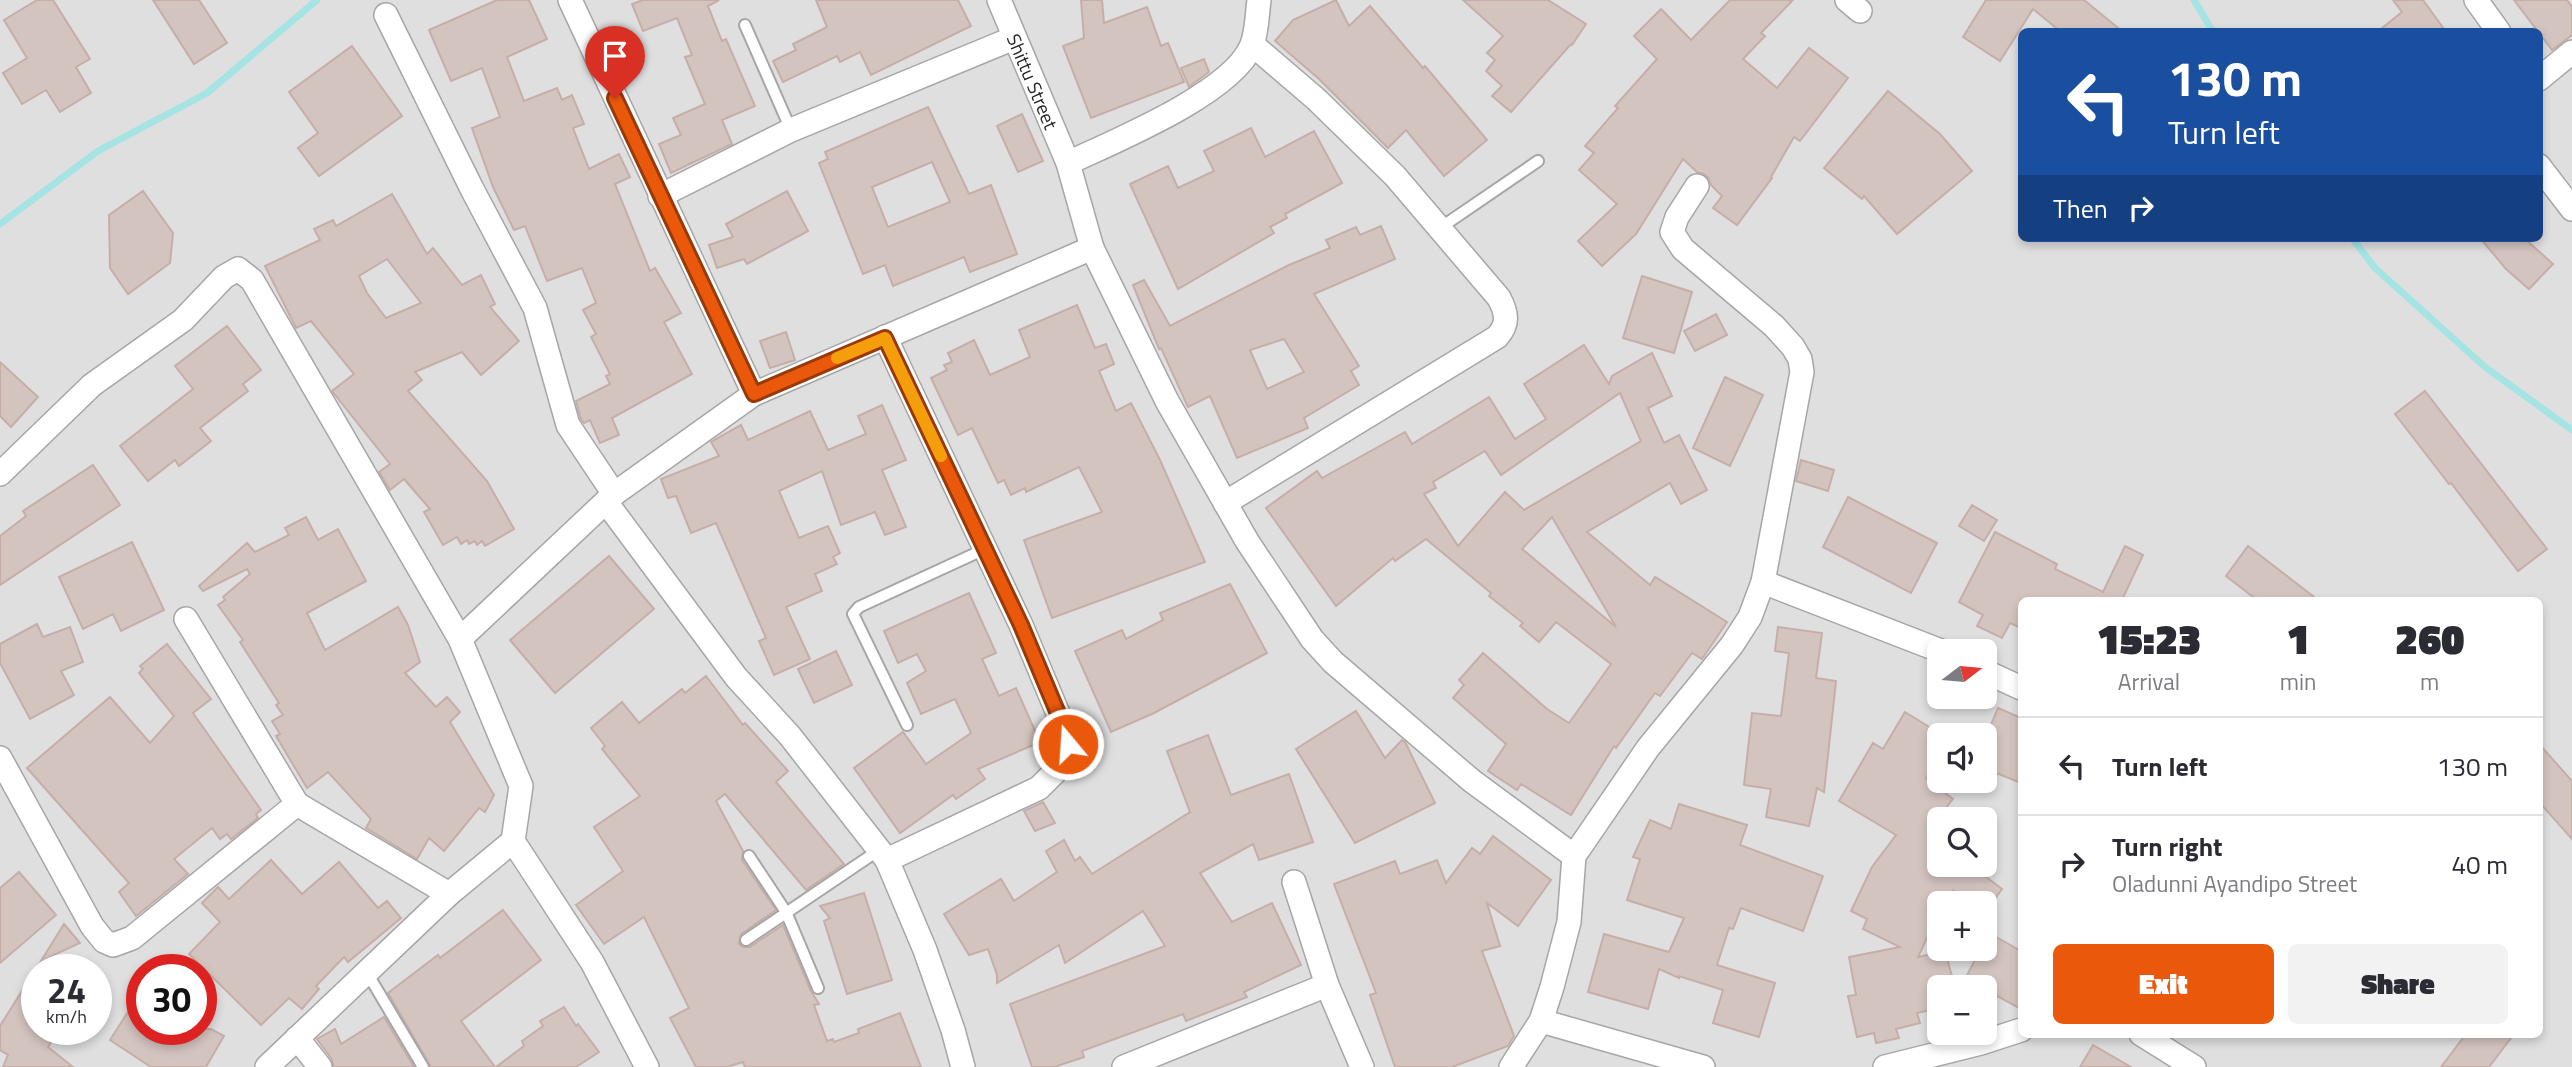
<!DOCTYPE html>
<html lang="en">
<head>
<meta charset="utf-8">
<style>
	:root { --surface:#fff; --page:#f2f2f3; --text:#2b2b33; --muted:#7c7c81; --line:#e1e1e2; --accent:#ea580c }
	body { margin:0; font-family:"Titillium Web",sans-serif; background:var(--page); color:var(--text); height:100vh; display:flex; flex-direction:column; font-size:26px; white-space:nowrap }
	* { box-sizing:border-box; margin:0 }
	p { font-size:23px; color:var(--muted) }
	.icon { flex:none; width:38px; height:38px; fill:none; stroke:currentColor; stroke-width:2; stroke-linecap:round; stroke-linejoin:round }
	.map { position:relative; flex:1; overflow:hidden }
	.details { position:absolute; left:2018px; top:597px; width:525px; height:441px; display:flex; flex-direction:column; background:var(--surface); border-radius:10px; box-shadow:0 4px 10px #0003 }
	.details>* { flex:none }
	.guide { position:absolute; left:2018px; top:28px; width:525px; height:214px; border-radius:10px; box-shadow:0 4px 10px #0003; background:#1a4fa0; color:#fff; overflow:hidden }
	.needle { width:46px; rotate:74deg }
	.tools { position:absolute; left:1927px; top:639px; display:grid; gap:14px }
	.tools a { display:grid; place-items:center; width:70px; height:70px; border-radius:10px; background:var(--surface); box-shadow:0 4px 10px #0003; font-size:35px }
	.speed { position:absolute; left:21px; top:954px; display:flex; gap:14px; font-size:35px; font-weight:700; text-align:center }
	.speed>* { display:grid; place-content:center; width:91px; height:91px; border-radius:50%; background:var(--surface); box-shadow:0 4px 10px #0003; line-height:1 }
	.speed small { font-size:18px; font-weight:400 }
	.speed .limit { border:10px solid #d22; background:#fff; color:#111 }
	.pin { position:absolute; display:grid; place-items:center; width:60px; height:60px; color:#fff; margin:-72px -30px; border-radius:50% 50% 50% 0; rotate:-45deg; box-shadow:0 0 7px #0007 }
	.pin .icon { rotate:45deg }
	.me { position:absolute; width:77px; margin:-38px; rotate:342deg; stroke-linejoin:round; filter:drop-shadow(0 0 5px #0008) }
	.turn { display:flex; align-items:center; gap:24px; height:147px; padding:0 35px; font-size:32px }
	.turn .icon { width:91px; height:91px; stroke-width:2.5 }
	.turn b { display:block; font-size:49px; line-height:60px }
	.then { display:flex; align-items:center; height:66px; padding:0 35px; background:#0003; gap:14px; font-size:26px }
	.eta { display:flex; justify-content:space-evenly; align-items:center; height:119px; text-align:center }
	.eta b { font-size:42px; font-weight:800; line-height:49px }
	.button { display:flex; gap:14px; margin-top:auto; padding:14px 35px }
	.button a { flex:1; height:80px; border-radius:10px; background:var(--accent); color:#fff; font-size:28px; font-weight:800; line-height:80px; text-align:center }
	.button a+a { background:var(--page); color:var(--text) }
	ul { padding:0; list-style:none }
	li { display:flex; align-items:center; gap:21px; height:98px; padding:0 35px; border-top:2px solid var(--line) }
	li div { flex:1 }
	li b { display:block; font-size:26px }
	li em { font-style:normal }
	.map>svg:first-child { display:block }
</style>
</head>
<body>
<div class="map">
<svg width="2572" height="1067" viewBox="0 0 2572 1067">
	<rect width="100%" height="100%" fill="#f3ede8"/>
	<path fill="#e0dfdf" fill-rule="evenodd" d="M 0,0 L 2572,0 L 2572,1067 L 0,1067 ZM 2021,32 L 2539,32 L 2539,238 L 2021,238 ZM 2021,600 L 2539,600 L 2539,1034 L 2021,1034 ZM 1939,651 L 1984,651 L 1984,696 L 1939,696 ZM 1939,735 L 1984,735 L 1984,780 L 1939,780 ZM 1939,819 L 1984,819 L 1984,864 L 1939,864 ZM 1939,903 L 1984,903 L 1984,948 L 1939,948 ZM 37,970 L 96,970 L 96,1029 L 37,1029 ZM 142,970 L 201,970 L 201,1029 L 142,1029 ZM 1939,987 L 1984,987 L 1984,1032 L 1939,1032 Z"/>
	<g fill="none" stroke-linecap="round" stroke-linejoin="round">
		<g stroke="#a5e4e3" stroke-width="7">
			<polyline points="2194,0 2213,32"/>
			<polyline points="0,224 98,151 207,93 317,0"/>
			<polyline points="2352,238 2375,268 2485,367 2572,430"/>
		</g>
	</g>
	<g fill="#d4c4c0" stroke="#c6aea8" stroke-width="2" fill-rule="evenodd">
		<polygon points="37,0 53,0 90,59 76,67 91,93 60,112 46,90 22,104 3,73 27,58 4,20"/>
		<polygon points="153,0 199,0 227,43 194,64"/>
		<polygon points="497,0 529,0 547,39 507,57 524,101 557,88 562,100 572,95 584,124 573,128 589,169 619,154 630,177 615,184 650,271 655,268 681,313 664,322 692,374 612,418 619,435 600,443 590,420 584,423 581,419 576,401 610,384 606,376 610,374 591,337 596,334 583,310 596,303 582,268 547,281 525,226 514,230 493,187 472,128 500,117 482,68 451,81 429,30"/>
		<polygon points="643,0 719,0 708,6 722,41 726,39 755,106 722,120 732,144 671,173 659,144 681,135 673,118 705,104 685,57 692,55 677,18 643,31 632,4"/>
		<polygon points="816,0 958,0 971,26 871,75 860,52 840,62 837,56 783,82 773,61 796,50 793,44 827,27"/>
		<polygon points="1081,0 1102,0 1104,23 1147,7 1161,46 1168,43 1184,82 1091,118 1063,46 1084,38"/>
		<polygon points="1336,0 1349,26 1370,6 1423,68 1425,66 1487,140 1444,176 1406,130 1388,148 1319,79 1275,41 1293,20"/>
		<polygon points="1463,0 1548,0 1586,24 1572,45 1571,44 1511,112 1492,96 1502,86 1486,71 1495,60 1487,53 1503,36"/>
		<polygon points="1730,0 1793,0 1761,33 1765,36 1743,59 1777,88 1809,48 1848,78 1800,141 1794,137 1771,177 1772,178 1737,225 1713,208 1722,196 1711,185 1709,179 1704,174 1697,172 1683,159 1636,234 1602,266 1578,241 1617,204 1579,170 1594,153 1585,146 1618,108 1615,106 1657,59 1634,36 1661,9 1691,40"/>
		<polygon points="1986,0 2084,0 2123,32 2061,32 2033,9 2000,61 1963,37"/>
		<polygon points="2393,0 2423,0 2446,32 2377,32 2402,12"/>
		<polygon points="2514,0 2567,0 2572,7 2572,35 2552,50"/>
		<polygon points="352,46 402,116 319,176 298,148 318,133 289,92"/>
		<polygon points="1204,59 1209,72 1189,87 1181,68"/>
		<polygon points="1888,91 1940,134 1972,171 1897,234 1864,196 1862,199 1824,168"/>
		<path d="M 928,107 L 969,194 L 991,185 L 1017,254 L 970,272 L 964,257 L 893,286 L 885,265 L 863,274 L 819,163 L 828,159 L 825,152 ZM 932,162 L 950,202 L 888,227 L 872,187 Z"/>
		<polygon points="1022,114 1043,161 1018,172 997,126"/>
		<polygon points="1251,128 1265,157 1314,131 1342,183 1285,214 1287,218 1270,227 1274,233 1178,289 1130,184 1168,166 1178,188 1214,171 1204,151"/>
		<polygon points="143,191 173,233 170,263 128,294 110,268 109,215"/>
		<polygon points="787,191 808,231 747,264 744,259 717,268 709,245 733,237 726,224"/>
		<path d="M 392,194 L 427,254 L 433,248 L 462,285 L 481,275 L 495,304 L 490,307 L 519,341 L 481,375 L 462,352 L 415,372 L 422,380 L 408,391 L 487,481 L 514,529 L 485,546 L 482,541 L 477,545 L 475,541 L 469,544 L 467,540 L 461,544 L 457,537 L 443,545 L 424,512 L 430,509 L 404,479 L 390,490 L 379,472 L 390,464 L 332,391 L 354,374 L 311,321 L 296,328 L 265,266 L 320,240 L 314,229 L 333,220 L 336,226 ZM 387,259 L 421,303 L 386,318 L 367,293 L 359,276 Z"/>
		<path d="M 1381,226 L 1395,259 L 1314,294 L 1359,366 L 1351,371 L 1359,385 L 1304,418 L 1308,428 L 1237,458 L 1210,396 L 1188,407 L 1161,348 L 1159,349 L 1133,285 L 1144,280 L 1170,326 L 1289,265 L 1330,248 L 1326,240 L 1356,227 L 1360,235 ZM 1284,339 L 1304,372 L 1267,389 L 1250,350 Z"/>
		<polygon points="2480,238 2524,238 2553,264 2529,289 2506,269"/>
		<polygon points="1642,276 1692,292 1674,353 1623,338"/>
		<polygon points="1077,305 1095,348 1106,344 1114,364 1099,371 1116,411 1131,403 1160,460 1205,562 1052,618 1024,540 1102,512 1079,467 1026,492 1025,488 1011,495 1004,480 998,483 972,428 958,435 931,378 947,370 944,365 952,362 948,353 974,340 990,375 1030,357 1019,330"/>
		<polygon points="1716,314 1727,335 1695,351 1684,331"/>
		<polygon points="227,326 261,370 243,384 248,391 200,428 211,441 179,466 175,460 148,481 120,446 193,389 175,366"/>
		<polygon points="786,332 795,360 770,368 760,341"/>
		<path d="M 1584,345 L 1609,384 L 1612,376 L 1652,353 L 1672,396 L 1648,408 L 1664,443 L 1679,435 L 1707,490 L 1681,504 L 1670,483 L 1587,532 L 1650,585 L 1655,577 L 1727,622 L 1702,659 L 1692,653 L 1660,696 L 1655,693 L 1616,748 L 1614,746 L 1571,815 L 1521,784 L 1517,790 L 1488,771 L 1506,744 L 1453,698 L 1464,685 L 1459,680 L 1483,653 L 1547,709 L 1569,723 L 1611,664 L 1556,622 L 1539,642 L 1520,626 L 1523,623 L 1489,596 L 1491,593 L 1426,539 L 1395,561 L 1393,558 L 1336,606 L 1266,508 L 1317,471 L 1322,478 L 1405,432 L 1412,444 L 1489,397 L 1515,439 L 1546,419 L 1524,384 ZM 1620,393 L 1641,441 L 1524,510 L 1505,492 L 1458,546 L 1424,494 L 1436,488 L 1433,482 L 1485,451 L 1501,475 ZM 1552,517 L 1616,627 L 1522,549 Z"/>
		<polygon points="0,362 38,397 11,427 0,416"/>
		<polygon points="1725,377 1763,395 1730,466 1693,448"/>
		<polygon points="2425,391 2547,549 2518,571 2451,483 2449,484 2395,414"/>
		<polygon points="882,405 906,460 882,470 906,527 885,535 875,512 841,525 822,471 779,491 799,538 828,526 840,553 833,557 837,564 815,574 822,591 786,607 810,659 774,675 759,641 766,638 716,523 691,533 676,496 668,498 661,479 719,456 711,442 741,425 748,440 810,411 828,450 866,434 858,416"/>
		<polygon points="1801,460 1834,470 1828,491 1796,481"/>
		<polygon points="93,465 120,505 0,585 0,536 26,516 23,511"/>
		<polygon points="1848,497 1937,543 1911,593 1823,547"/>
		<polygon points="1972,505 1997,520 1984,541 1959,526"/>
		<polygon points="306,517 318,540 338,529 366,581 307,613 325,650 398,607 408,625 420,662 405,673 436,707 447,697 460,712 450,722 494,795 485,812 479,808 444,851 429,838 417,859 366,828 371,819 328,772 307,788 276,736 280,734 272,721 283,715 276,705 279,703 240,642 243,640 218,605 225,600 223,597 250,574 247,569 203,591 199,586 247,543 255,552 289,535 285,528"/>
		<polygon points="1995,532 2057,564 2055,569 2103,592 2125,546 2143,555 2122,600 2021,600 2021,628 2010,623 2002,638 1977,626 1983,615 1959,602"/>
		<polygon points="132,542 164,610 121,631 113,614 83,629 59,577"/>
		<polygon points="2248,546 2318,600 2257,600 2226,576"/>
		<polygon points="609,556 654,609 555,693 510,640"/>
		<polygon points="1230,584 1267,653 1154,713 1111,732 1075,651 1122,630 1126,639 1163,620 1160,613"/>
		<polygon points="969,593 996,653 982,659 999,696 1016,688 1040,742 978,769 985,779 956,799 953,795 900,833 854,768 903,732 926,764 971,733 955,699 921,714 907,683 926,671 917,654 898,663 884,631"/>
		<polygon points="37,624 43,637 70,627 83,662 61,671 74,695 30,719 0,663 0,644"/>
		<polygon points="1778,627 1822,633 1816,678 1836,681 1824,792 1817,788 1809,826 1766,817 1771,789 1744,785 1752,713 1781,716 1789,653 1775,651"/>
		<polygon points="167,644 211,699 193,713 261,810 256,814 258,818 231,839 227,834 220,839 212,828 174,859 188,874 136,916 119,892 129,883 27,768 110,697 150,743 174,716 139,673 143,669 140,666"/>
		<polygon points="836,651 852,685 814,703 798,669"/>
		<polygon points="706,676 743,725 745,723 788,771 776,782 844,864 806,890 725,794 716,801 743,851 742,860 776,910 741,934 739,944 743,947 750,947 783,925 811,991 819,1004 814,1005 827,1041 833,1039 834,1042 859,1033 858,1029 900,1013 921,1067 745,1067 743,1062 727,1067 696,1067 670,1018 689,1008 644,917 604,944 576,905 623,871 594,827 640,796 602,749 605,746 591,728 622,702 639,723 682,689 685,693"/>
		<polygon points="1998,708 2021,718 2021,783 1984,768 1984,741"/>
		<polygon points="1356,711 1385,758 1402,740 1405,742 1435,803 1355,843 1296,749"/>
		<polygon points="1905,712 1939,733 1939,755 1926,778 1953,799 1939,817 1939,864 1969,864 2002,889 1992,903 1971,903 1953,890 1947,901 1939,903 1939,912 1918,957 1945,951 1955,987 1939,987 1939,1008 1917,1013 1920,1023 1896,1029 1899,1038 1876,1043 1874,1033 1857,1037 1848,996 1856,995 1849,957 1900,947 1863,929 1867,919 1851,911 1872,867 1896,835 1839,801 1873,743 1883,749"/>
		<polygon points="1208,735 1231,795 1289,774 1313,842 1259,860 1253,844 1200,873 1232,922 1272,903 1301,965 1244,992 1247,997 1186,1021 1183,1014 1082,1051 1084,1057 1054,1067 1032,1067 1010,1004 1165,946 1143,911 1065,963 1059,945 997,983 997,975 988,949 969,955 944,914 1001,879 1014,901 1057,872 1046,851 1064,840 1075,861 1080,857 1092,874 1190,812 1167,751"/>
		<polygon points="2539,744 2572,781 2572,839 2539,802"/>
		<polygon points="1043,802 1055,823 1035,831 1024,811"/>
		<polygon points="1679,804 1747,825 1740,845 1823,876 1803,931 1741,908 1733,929 1729,928 1717,965 1775,983 1759,1037 1713,1023 1723,990 1679,976 1679,978 1659,969 1648,1009 1588,992 1604,934 1669,952 1684,918 1627,900 1640,859 1633,857 1650,820 1671,829"/>
		<polygon points="1493,836 1551,880 1518,926 1487,903 1500,946 1482,951 1514,1036 1508,1046 1452,1067 1395,1067 1370,995 1376,993 1334,884 1395,861 1400,874 1437,860 1446,883 1472,848 1480,854"/>
		<polygon points="271,860 302,894 339,862 378,908 387,901 401,918 348,962 344,957 316,986 319,989 302,1009 289,998 261,1025 189,954 220,922 202,903 218,887 229,899"/>
		<polygon points="19,872 56,915 0,963 0,888"/>
		<polygon points="864,893 892,980 847,994 824,921 830,918 820,906"/>
		<polygon points="503,910 541,960 461,1021 495,1067 431,1067 388,993 438,955 440,958"/>
		<polygon points="64,924 80,943 41,961"/>
		<polygon points="1989,933 2021,951 2021,1009 1984,989 1984,987 1961,987 1981,948 1984,948 1984,941"/>
		<polygon points="37,967 37,1029 59,1029 48,1047 73,1067 3,1067 8,1055 0,1050 0,1026"/>
		<polygon points="142,990 142,1029 211,1029 224,1036 206,1067 151,1067 110,1040"/>
		<polygon points="564,1007 576,1026 578,1024 599,1052 576,1067 496,1067 524,1046 522,1041 543,1026 540,1021"/>
		<polygon points="384,1017 414,1067 334,1067 331,1058 317,1039 335,1029 341,1044"/>
		<polygon points="2466,1034 2514,1034 2489,1067 2441,1067"/>
		<polygon points="2093,1045 2131,1067 2080,1067"/>
	</g>
	<g fill="none" stroke-linecap="round" stroke-linejoin="round">
		<g stroke="#a6a6a6" stroke-width="14">
			<g id="service">
				<polyline points="745,25 791,130"/>
				<polyline points="1440,228 1538,161"/>
				<polyline points="907,725 853,614 859,607 985,549"/>
				<polyline points="749,856 786,912 818,988"/>
				<polyline points="746,940 879,850"/>
				<polyline points="366,971 423,1067"/>
			</g>
		</g>
		<g stroke="#a6a6a6" stroke-width="26">
			<g id="minor">
				<polyline points="570,0 754,394"/>
				<path id="s1" d="M 999,0 L 1068,163 L 1092,248 L 1167,401 L 1247,541 L 1312,639 L 1333,662 L 1472,781 L 1574,856"/>
				<polyline points="1847,0 1860,11"/>
				<polyline points="2476,0 2499,32"/>
				<polyline points="386,15 472,189 535,308 568,425 614,494"/>
				<polyline points="2539,79 2572,52"/>
				<path d="M 1068,163 C 1115,141 1230,94 1251,47 C 1257,34 1257,15 1259,0"/>
				<polyline points="2539,166 2572,209"/>
				<polyline points="660,196 791,130 1014,38"/>
				<polyline points="885,337 1021,625 1062,723 1068,744 1054,773 1039,788 887,860"/>
				<polyline points="0,474 92,385 183,320 224,277 238,269 252,280 460,639 521,786 513,841 449,894 267,1067"/>
				<polyline points="606,502 736,677 790,736 887,860 925,950 953,1030 963,1067"/>
				<path d="M 1225,503 L 1497,337 C 1509,324 1507,313 1499,298 L 1395,176 L 1316,99 L 1253,45"/>
				<polyline points="1763,582 1941,651"/>
				<polyline points="186,619 297,804 449,894"/>
				<polyline points="460,639 614,494 754,394 1092,248"/>
				<polyline points="1984,671 2021,688"/>
				<polyline points="0,758 92,926 104,941 113,945 132,938 297,804"/>
				<polyline points="513,841 592,962 647,1067"/>
				<polyline points="1294,882 1327,985 1362,1067"/>
				<polyline points="1541,1021 1703,1067"/>
				<polyline points="2141,1034 2194,1067"/>
				<polyline points="297,1038 320,1067"/>
				<polyline points="1124,1067 1327,985"/>
				<polyline points="1511,1067 1541,1021 1552,987 1569,922 1574,856 1648,748 1732,645 1750,617 1763,582 1802,372 1800,359 1793,347 1774,326 1683,249 1672,232 1677,217 1697,186"/>
				<polyline points="1885,1067 1981,1043 2021,1030"/>
			</g>
		</g>
		<use href="#service" stroke="#fff" stroke-width="10"/>
		<use href="#minor" stroke="#fff" stroke-width="23"/>
	</g>
	<g fill="none" stroke-linecap="round" stroke-linejoin="round">
		<g stroke="#983908" stroke-width="18">
			<polyline id="route" points="615,98 754,394 885,338 1021,625 1062,723 1068,744"/>
		</g>
		<use href="#route" stroke="#ea580c" stroke-width="12"/>
		<polyline stroke="#f59e0b" stroke-width="12" points="837,358 885,338 941,456"/>
	</g>
	<g text-anchor="middle" dominant-baseline="central" stroke-width="7" stroke-linejoin="round" paint-order="stroke">
		<g font-size="19" fill="#222" stroke="#fff">
			<text stroke="none"><textPath href="#s1" startOffset="88">Shittu Street</textPath></text>
		</g>
	</g>
</svg>
<div class="tools">
<a><svg class="needle" viewBox="-14 -14 28 28"><path d="M0-13l5 13h-10z" fill="#e53935"/><path d="M0 13l5-13h-10z" fill="#7c7c81"/></svg></a>
<a><svg class="icon" aria-label="sound" viewBox="0 0 24 24"><path d="M4 9h4l5-4v14l-5-4H4zM17 9q2 3 0 6"/></svg></a>
<a><svg class="icon" aria-label="search" viewBox="0 0 24 24"><circle cx="10" cy="10" r="6"/><path d="M15 15l6 6"/></svg></a>
<a>+</a>
<a>−</a>
</div>
<div class="speed"><div>24<small>km/h</small></div><div class="limit">30</div></div>
<div class="pin" style="left:615px;top:98px;background:#d93025"><svg class="icon" aria-label="arrive" viewBox="0 0 24 24"><path d="M6 21V4h12l-3 4 3 4H6"/></svg></div>
<svg class="me" style="left:1068px;top:744px" viewBox="-20 -20 40 40"><circle r="17" fill="#ea580c" stroke="#fff" stroke-width="3"/><path d="M0-11L8 9 0 5-8 9z" fill="#fff"/></svg>
<div class="guide">
<div class="turn"><svg class="icon" aria-label="left" viewBox="0 0 24 24"><path d="M17 20v-9H6M10 6l-5 5 5 5"/></svg><div><b>130 m</b>Turn left</div></div>
<div class="then">Then<svg class="icon" aria-label="right" viewBox="0 0 24 24"><path d="M7 20v-9h11M14 6l5 5-5 5"/></svg></div>
</div>
<section class="details">
<div class="eta">
<div><b>15:23</b><p>Arrival</p></div>
<div><b>1</b><p>min</p></div>
<div><b>260</b><p>m</p></div>
</div>
<ul>
<li><svg class="icon" aria-label="left" viewBox="0 0 24 24"><path d="M17 20v-9H6M10 6l-5 5 5 5"/></svg><div><b>Turn left</b></div><em>130 m</em></li>
<li><svg class="icon" aria-label="right" viewBox="0 0 24 24"><path d="M7 20v-9h11M14 6l5 5-5 5"/></svg><div><b>Turn right</b><p>Oladunni Ayandipo Street</p></div><em>40 m</em></li>
</ul>
<div class="button"><a>Exit</a><a>Share</a></div>
</section>
</div>
</body>
</html>
